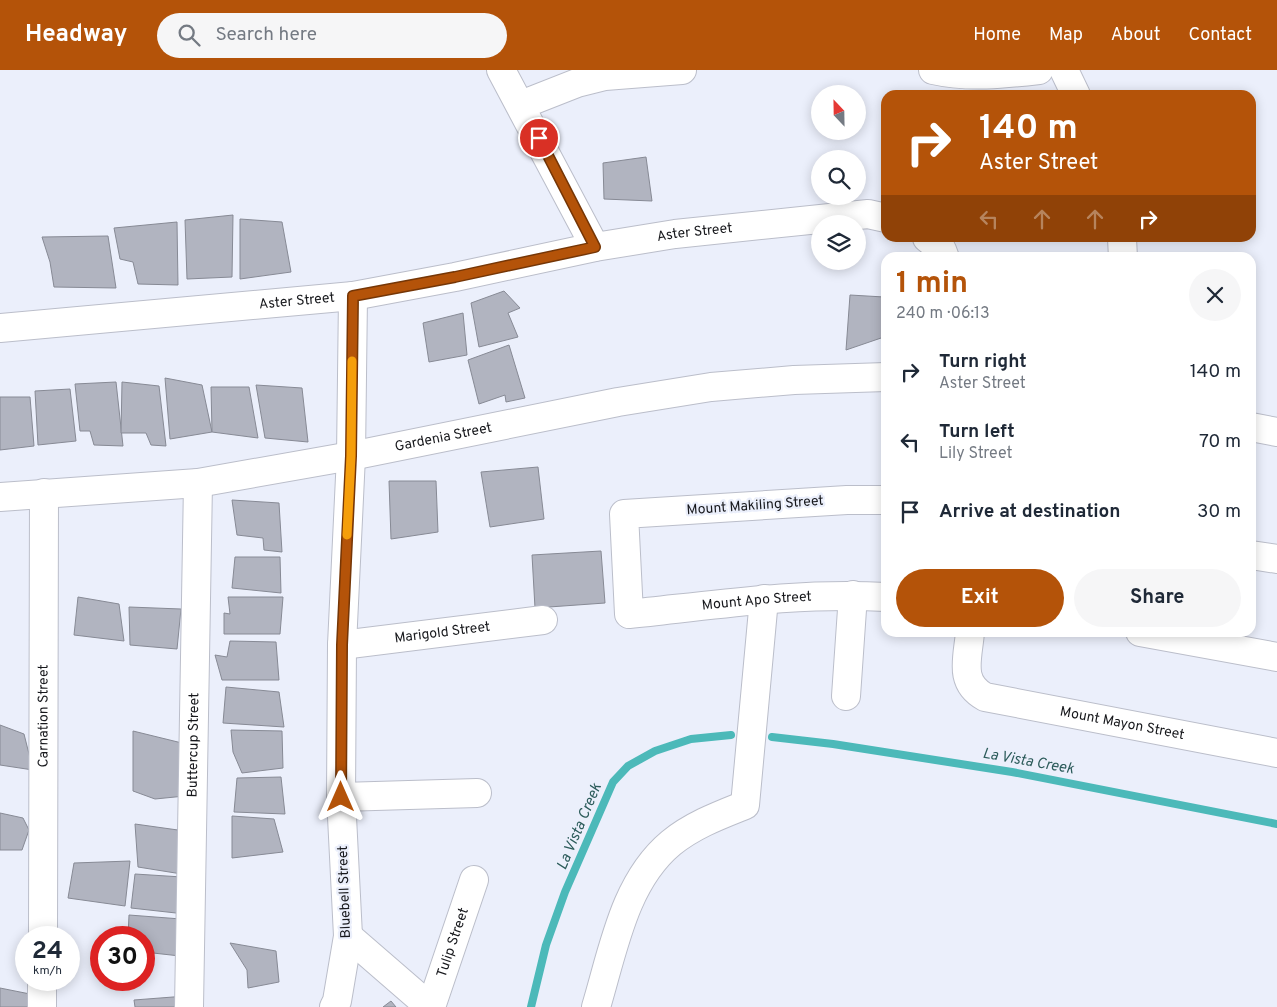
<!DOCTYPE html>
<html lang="en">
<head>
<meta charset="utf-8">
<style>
	:root { --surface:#fff; --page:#f6f6f7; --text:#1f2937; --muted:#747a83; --accent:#b45309 }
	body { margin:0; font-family:Overpass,sans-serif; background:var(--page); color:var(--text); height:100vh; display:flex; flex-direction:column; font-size:19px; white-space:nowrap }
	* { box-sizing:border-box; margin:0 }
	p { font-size:16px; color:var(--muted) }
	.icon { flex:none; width:28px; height:28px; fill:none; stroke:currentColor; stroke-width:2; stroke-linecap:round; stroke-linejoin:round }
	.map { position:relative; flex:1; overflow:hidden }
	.panel { position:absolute; left:881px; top:182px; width:375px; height:385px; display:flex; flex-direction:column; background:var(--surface); border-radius:15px; box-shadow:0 2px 12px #0003 }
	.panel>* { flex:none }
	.banner { position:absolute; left:881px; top:20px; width:375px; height:152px; border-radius:15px; box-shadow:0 2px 12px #0003; background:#b45309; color:#fff; overflow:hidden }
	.needle { width:32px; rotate:338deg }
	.fabs { position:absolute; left:811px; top:15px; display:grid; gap:10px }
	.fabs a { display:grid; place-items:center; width:55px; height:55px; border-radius:50%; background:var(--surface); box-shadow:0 2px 12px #0003; font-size:25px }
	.speed { position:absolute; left:15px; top:856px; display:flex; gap:10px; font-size:25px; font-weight:700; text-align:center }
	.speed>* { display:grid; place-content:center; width:65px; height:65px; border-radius:50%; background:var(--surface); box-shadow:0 2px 12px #0003; line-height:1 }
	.speed small { font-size:12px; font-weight:400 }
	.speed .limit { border:8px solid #d22; background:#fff; color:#111 }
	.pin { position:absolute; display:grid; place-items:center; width:42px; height:42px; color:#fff; margin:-21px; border:2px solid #fff; border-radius:50%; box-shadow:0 1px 5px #0007 }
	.me { position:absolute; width:55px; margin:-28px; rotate:0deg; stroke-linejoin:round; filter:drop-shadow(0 0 4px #0008) }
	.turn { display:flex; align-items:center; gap:18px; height:105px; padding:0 15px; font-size:22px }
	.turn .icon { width:65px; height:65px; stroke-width:2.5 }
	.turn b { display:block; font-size:35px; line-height:42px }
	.lanes { display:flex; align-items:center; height:48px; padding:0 15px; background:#0003; justify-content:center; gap:25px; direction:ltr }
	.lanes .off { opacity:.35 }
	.round { display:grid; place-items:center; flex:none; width:52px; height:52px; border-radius:26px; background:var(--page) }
	.overview { display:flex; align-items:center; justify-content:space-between; height:85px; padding:0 15px }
	h1 { font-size:30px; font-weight:700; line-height:38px; color:var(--accent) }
	.cta { display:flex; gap:10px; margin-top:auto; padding:10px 15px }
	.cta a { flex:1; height:58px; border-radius:30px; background:var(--accent); color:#fff; font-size:20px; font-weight:700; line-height:58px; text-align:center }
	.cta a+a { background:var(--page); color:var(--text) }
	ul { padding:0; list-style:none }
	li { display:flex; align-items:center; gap:15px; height:70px; padding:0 15px }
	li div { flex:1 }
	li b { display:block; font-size:19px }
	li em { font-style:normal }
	header { display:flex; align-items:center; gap:30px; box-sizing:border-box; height:70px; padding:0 25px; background:var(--accent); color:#fff }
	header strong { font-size:24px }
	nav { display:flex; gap:28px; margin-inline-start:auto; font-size:18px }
	.search { width:350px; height:45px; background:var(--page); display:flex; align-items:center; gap:12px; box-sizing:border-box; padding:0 18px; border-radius:28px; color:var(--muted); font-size:19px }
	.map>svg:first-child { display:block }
</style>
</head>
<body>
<header>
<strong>Headway</strong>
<div class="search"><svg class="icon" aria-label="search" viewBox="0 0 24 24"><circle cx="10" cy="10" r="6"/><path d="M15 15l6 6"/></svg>Search here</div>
<nav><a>Home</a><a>Map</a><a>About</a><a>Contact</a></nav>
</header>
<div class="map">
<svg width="1277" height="937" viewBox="0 0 1277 937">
	<rect width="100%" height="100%" fill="#ebeffb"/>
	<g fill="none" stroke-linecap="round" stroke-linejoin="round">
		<g stroke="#4cb9b9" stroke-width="8">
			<polyline points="772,667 833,674 1012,702 1277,754"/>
			<polyline points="531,937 546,875 565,822 613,712 628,696 655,681 691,669 731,665"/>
		</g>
	</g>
	<g fill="#b1b4c0" stroke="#878a95">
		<polygon points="646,87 652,131 604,129 603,93"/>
		<polygon points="233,145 232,207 187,209 185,150"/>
		<polygon points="240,149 282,152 291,202 240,209"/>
		<polygon points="177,152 178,215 138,214 133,192 120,189 114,158"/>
		<polygon points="108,166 116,218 54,217 50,192 42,167"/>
		<polygon points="504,221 520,238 508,243 518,267 479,277 471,233"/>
		<polygon points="850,225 884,227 884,267 846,280"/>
		<polygon points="463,243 467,285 429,292 423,253"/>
		<polygon points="509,275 525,328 506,332 505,325 479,334 468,290"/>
		<polygon points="165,308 202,315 212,362 170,369"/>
		<polygon points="116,312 123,376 94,375 90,361 80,361 75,314"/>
		<polygon points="122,312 159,316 166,376 151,375 146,363 121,363"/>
		<polygon points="256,315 302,318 308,372 265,368"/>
		<polygon points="211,317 249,317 258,368 212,362"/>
		<polygon points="70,319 76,371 38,375 35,321"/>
		<polygon points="0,327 30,327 34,376 0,380"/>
		<polygon points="538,397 544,449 490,457 481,402"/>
		<polygon points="389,411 436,411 438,462 391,469"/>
		<polygon points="232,430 279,433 282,482 264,480 263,468 237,465"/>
		<polygon points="601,481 605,533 535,538 532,485"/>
		<polygon points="235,487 280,487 281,523 232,518"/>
		<polygon points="78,527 119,534 124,571 74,565"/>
		<polygon points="228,527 283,527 280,564 224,564 224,543 230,544"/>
		<polygon points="129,537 181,539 177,579 130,575"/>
		<polygon points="230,571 276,572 279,610 222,610 215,585 227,587"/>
		<polygon points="226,617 279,622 284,657 223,653"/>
		<polygon points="0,655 24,664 33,700 0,695"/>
		<polygon points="231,660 282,661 283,698 242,703 233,682"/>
		<polygon points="133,661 186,674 185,726 155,729 133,721"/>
		<polygon points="281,707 285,744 234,742 237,708"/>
		<polygon points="0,743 23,748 29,760 22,780 0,780"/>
		<polygon points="232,746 274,749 283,782 232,788"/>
		<polygon points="135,754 185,761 188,805 138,797"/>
		<polygon points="130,791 125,836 68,828 74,793"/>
		<polygon points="135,804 182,807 185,844 131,838"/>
		<polygon points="129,845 181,849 180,886 144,882 144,868 128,868"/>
		<polygon points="230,873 276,881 279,912 248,918 247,900"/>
		<polygon points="0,918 35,925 35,937 0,937"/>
		<polygon points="186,926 186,937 135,937 134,930"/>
		<polygon points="391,931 396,937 383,937"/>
	</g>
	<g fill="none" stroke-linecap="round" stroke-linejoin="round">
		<g stroke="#bbbeca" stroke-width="30">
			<g id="minor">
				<polyline points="501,0 595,177"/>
				<path d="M 933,0 C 968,8 1005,4 1039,0"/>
				<polyline points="1064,0 1076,25"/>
				<polyline points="521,35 577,13 605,6 682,0"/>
				<polyline points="927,168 942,180 945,188"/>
				<polyline points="1122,168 1123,188"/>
				<path id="s1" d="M 0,258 L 353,226 L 455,207 L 595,177 L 675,164 L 868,144 L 886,148"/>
				<polyline points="1251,357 1277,362"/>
				<path id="s2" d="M 0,427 L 198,413 L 351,386 L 618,332 L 711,317 L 794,310 L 886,307"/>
				<path id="s3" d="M 886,430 L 847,430 L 624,444 L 629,544 C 715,535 800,522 886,527"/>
				<polyline points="1251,485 1277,489"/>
				<path id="s4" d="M 970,562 C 968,588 958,612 985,627 L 1277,683"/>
				<polyline points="1140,562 1277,587"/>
				<path id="s5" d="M 342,575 L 543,550"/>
				<polyline points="846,626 853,525"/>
				<polyline points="341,727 477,723"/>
				<polyline points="348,866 430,937"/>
				<path id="s6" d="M 43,868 L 44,423"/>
				<polyline points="42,937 42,910"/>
				<path id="s7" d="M 189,937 L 198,413"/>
				<polyline points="334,937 337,931 348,866 341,727 342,575 351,386 353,226"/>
				<path id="s8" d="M 431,937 L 474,810"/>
				<path d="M 596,937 C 613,881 624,812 671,773 C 693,755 720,745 745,735 L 764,529"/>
			</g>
		</g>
		<use href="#minor" stroke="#fff" stroke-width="28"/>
	</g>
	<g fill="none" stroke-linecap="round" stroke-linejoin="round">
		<g stroke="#753606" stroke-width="12">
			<polyline id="route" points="341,727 342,575 351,386 353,226 455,207 595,177 539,68"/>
		</g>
		<use href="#route" stroke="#b45309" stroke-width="9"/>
		<polyline stroke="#f59e0b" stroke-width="9" points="347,465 351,386 352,291"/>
	</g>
	<g text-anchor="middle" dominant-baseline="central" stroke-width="4.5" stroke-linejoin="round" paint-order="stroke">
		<g font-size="14" fill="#17181c" stroke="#ebeffb">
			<text stroke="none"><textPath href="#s1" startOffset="702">Aster Street</textPath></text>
			<text stroke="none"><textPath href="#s1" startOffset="298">Aster Street</textPath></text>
			<text stroke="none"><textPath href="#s2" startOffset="448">Gardenia Street</textPath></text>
			<text transform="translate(755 436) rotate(-4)">Mount Makiling Street</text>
			<text stroke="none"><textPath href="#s3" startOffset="491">Mount Apo Street</textPath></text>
			<text stroke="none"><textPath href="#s5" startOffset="101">Marigold Street</textPath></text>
			<text stroke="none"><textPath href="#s6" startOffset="222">Carnation Street</textPath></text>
			<text stroke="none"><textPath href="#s4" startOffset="212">Mount Mayon Street</textPath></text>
			<text stroke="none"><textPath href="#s7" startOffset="262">Buttercup Street</textPath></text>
			<text transform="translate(345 822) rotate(-92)">Bluebell Street</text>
			<text stroke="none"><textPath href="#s8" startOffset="68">Tulip Street</textPath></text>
		</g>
		<g font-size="15" font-style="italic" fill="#2d5c5b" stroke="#ebeffb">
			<text transform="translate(1028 692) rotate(10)">La Vista Creek</text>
			<text transform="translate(580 757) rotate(-67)">La Vista Creek</text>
		</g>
	</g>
</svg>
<div class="fabs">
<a><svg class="needle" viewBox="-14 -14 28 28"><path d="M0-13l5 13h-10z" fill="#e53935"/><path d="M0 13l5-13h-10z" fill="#747a83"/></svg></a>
<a><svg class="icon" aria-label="search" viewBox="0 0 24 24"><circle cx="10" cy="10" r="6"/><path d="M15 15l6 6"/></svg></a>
<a><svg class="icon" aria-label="layers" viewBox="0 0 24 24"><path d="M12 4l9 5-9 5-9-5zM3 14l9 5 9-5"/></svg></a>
</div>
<div class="speed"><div>24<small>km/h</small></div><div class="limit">30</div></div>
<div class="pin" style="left:539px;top:68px;background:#d93025"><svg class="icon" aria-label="arrive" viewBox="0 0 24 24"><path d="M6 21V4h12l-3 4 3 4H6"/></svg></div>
<svg class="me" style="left:341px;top:727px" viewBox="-20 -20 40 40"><path d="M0-17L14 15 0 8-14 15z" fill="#b45309" stroke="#fff" stroke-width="4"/></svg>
<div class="banner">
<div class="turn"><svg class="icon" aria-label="right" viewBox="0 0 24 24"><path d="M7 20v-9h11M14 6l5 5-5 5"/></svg><div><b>140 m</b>Aster Street</div></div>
<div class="lanes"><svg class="icon off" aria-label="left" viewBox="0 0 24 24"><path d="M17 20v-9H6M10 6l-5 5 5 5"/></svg><svg class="icon off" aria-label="ahead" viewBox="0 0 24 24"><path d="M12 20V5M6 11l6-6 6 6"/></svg><svg class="icon off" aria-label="ahead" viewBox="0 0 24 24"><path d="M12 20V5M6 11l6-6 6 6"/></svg><svg class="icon" aria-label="right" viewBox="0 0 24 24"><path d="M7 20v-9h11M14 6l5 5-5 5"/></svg></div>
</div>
<section class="panel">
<div class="overview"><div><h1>1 min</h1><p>240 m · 06:13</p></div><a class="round"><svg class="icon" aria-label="close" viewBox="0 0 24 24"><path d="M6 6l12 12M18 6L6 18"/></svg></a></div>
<ul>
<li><svg class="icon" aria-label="right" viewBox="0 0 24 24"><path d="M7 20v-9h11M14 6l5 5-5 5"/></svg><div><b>Turn right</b><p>Aster Street</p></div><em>140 m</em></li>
<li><svg class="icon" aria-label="left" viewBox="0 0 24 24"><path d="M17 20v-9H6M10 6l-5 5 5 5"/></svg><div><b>Turn left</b><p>Lily Street</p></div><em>70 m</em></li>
<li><svg class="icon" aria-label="arrive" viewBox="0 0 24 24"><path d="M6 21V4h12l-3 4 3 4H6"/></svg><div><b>Arrive at destination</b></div><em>30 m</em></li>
</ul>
<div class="cta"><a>Exit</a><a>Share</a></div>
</section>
</div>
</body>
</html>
